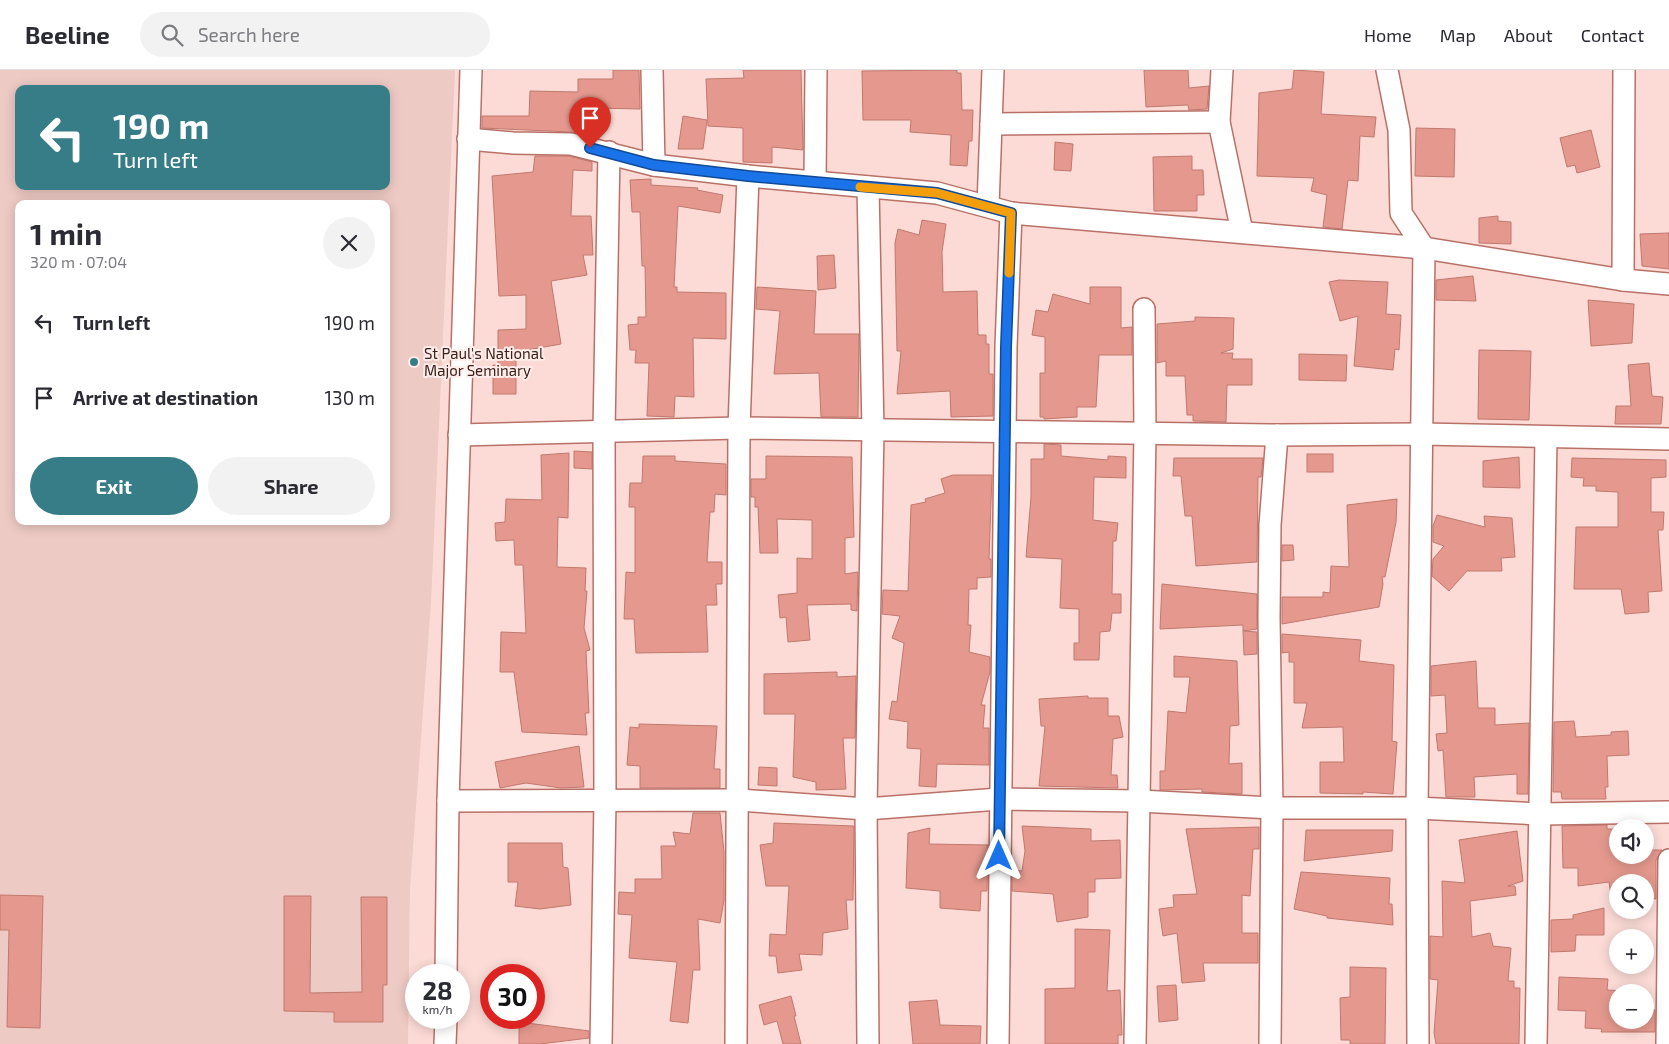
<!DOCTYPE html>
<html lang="en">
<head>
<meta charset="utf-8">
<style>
	:root { --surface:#fff; --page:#f2f2f3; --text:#2b2b33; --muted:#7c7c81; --line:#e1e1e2; --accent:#377d88 }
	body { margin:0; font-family:"Exo 2",sans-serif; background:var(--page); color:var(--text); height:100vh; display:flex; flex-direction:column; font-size:19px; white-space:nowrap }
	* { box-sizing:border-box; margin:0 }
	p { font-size:16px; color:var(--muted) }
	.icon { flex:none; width:28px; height:28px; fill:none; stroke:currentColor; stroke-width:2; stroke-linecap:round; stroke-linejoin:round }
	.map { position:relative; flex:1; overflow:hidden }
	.side { position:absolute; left:15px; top:130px; width:375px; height:325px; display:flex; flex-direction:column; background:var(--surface); border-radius:10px; box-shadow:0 2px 12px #0003 }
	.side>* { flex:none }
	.hud { position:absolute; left:15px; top:15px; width:375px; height:105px; border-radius:10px; box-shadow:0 2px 12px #0003; background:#377d88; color:#fff; overflow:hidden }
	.fabs { position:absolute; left:1609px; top:749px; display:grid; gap:10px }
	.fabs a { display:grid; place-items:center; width:45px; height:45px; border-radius:50%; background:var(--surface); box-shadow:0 2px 12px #0003; font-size:25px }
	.speed { position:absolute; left:405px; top:894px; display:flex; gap:10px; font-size:25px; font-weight:700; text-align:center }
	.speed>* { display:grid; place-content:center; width:65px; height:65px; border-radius:50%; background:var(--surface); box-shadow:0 2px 12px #0003; line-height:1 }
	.speed small { font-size:12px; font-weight:400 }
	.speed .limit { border:8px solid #d22; background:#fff; color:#111 }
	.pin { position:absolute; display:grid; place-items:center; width:42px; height:42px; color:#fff; margin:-51px -21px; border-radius:50% 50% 50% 0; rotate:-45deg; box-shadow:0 0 5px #0007 }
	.pin .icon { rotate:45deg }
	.me { position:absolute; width:55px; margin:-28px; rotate:0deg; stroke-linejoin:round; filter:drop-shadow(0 0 4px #0008) }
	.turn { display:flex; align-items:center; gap:18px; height:105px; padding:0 15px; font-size:22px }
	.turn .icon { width:65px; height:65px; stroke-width:2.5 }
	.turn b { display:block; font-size:35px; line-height:42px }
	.round { display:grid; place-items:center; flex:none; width:52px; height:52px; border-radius:26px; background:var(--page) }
	.summary { display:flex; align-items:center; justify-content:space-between; height:85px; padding:0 15px }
	h1 { font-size:30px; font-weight:700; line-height:38px }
	.primary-button { display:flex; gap:10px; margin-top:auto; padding:10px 15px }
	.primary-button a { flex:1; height:58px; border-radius:30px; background:var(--accent); color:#fff; font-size:20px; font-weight:700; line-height:58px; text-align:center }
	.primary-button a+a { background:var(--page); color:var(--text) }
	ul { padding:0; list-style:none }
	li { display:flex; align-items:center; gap:15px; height:75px; padding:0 15px }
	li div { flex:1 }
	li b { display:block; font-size:19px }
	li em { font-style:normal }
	header { display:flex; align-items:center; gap:30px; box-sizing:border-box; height:70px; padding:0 25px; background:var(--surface); border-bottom:1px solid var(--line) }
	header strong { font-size:24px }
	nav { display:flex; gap:28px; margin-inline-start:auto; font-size:18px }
	.search { width:350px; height:45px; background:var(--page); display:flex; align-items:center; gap:12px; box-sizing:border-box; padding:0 18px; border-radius:28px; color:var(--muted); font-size:19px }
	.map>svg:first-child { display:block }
</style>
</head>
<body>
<header>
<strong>Beeline</strong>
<div class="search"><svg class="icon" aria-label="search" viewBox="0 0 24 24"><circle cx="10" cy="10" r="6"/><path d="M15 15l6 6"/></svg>Search here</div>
<nav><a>Home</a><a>Map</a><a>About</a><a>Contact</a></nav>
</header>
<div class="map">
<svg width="1669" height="974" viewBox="0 0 1669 974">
	<rect width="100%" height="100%" fill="#fcdbd6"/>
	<path fill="#eecac4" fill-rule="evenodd" d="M 0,0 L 455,0 L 431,533 L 410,818 L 408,974 L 0,974 ZM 19,19 L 386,19 L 386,116 L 19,116 ZM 19,134 L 386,134 L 386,451 L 19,451 Z"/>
	<g fill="#e5998e" stroke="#c1786e">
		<polygon points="613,0 639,0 640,39 592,38 592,66 571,62 482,58 482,46 529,46 530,21 578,22 578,9 613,9"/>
		<polygon points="743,0 801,0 803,80 772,77 772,93 743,92 743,58 708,56 706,9 744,8"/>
		<polygon points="957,0 957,3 961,3 962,40 973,40 972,71 969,71 967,96 950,95 951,65 910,62 911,50 863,50 862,1"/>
		<polygon points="1144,0 1188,0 1189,18 1209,16 1207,39 1189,40 1188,35 1146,37"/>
		<polygon points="1294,0 1324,2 1321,44 1376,47 1374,67 1360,66 1358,111 1348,110 1342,159 1323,157 1327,125 1311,121 1314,108 1257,106 1259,23 1292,19"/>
		<polygon points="683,46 707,50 703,79 678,79"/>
		<polygon points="1416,58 1455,59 1454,107 1415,106"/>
		<polygon points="1591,60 1600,97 1577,103 1575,95 1567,97 1560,68"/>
		<polygon points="1055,72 1073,74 1071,101 1054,100"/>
		<polygon points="535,86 569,86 592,92 592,101 573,100 571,146 591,146 593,185 583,185 587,205 551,211 561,274 516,282 516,324 493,324 493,295 498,295 498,260 526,259 526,225 499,226 492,106 533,102"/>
		<polygon points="1192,86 1192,100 1203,100 1204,125 1197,125 1197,141 1154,141 1153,87"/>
		<polygon points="651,109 651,115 698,118 697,120 723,125 720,143 678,136 674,217 677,217 677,222 726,223 726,269 693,268 694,327 675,326 674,347 647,346 649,293 635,293 636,280 630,280 628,255 638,254 638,247 646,247 645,196 642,196 640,142 632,142 630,110"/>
		<polygon points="1498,146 1498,151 1511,152 1511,174 1479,173 1479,148"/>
		<polygon points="922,150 946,154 942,182 943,222 977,221 978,265 986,265 986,274 989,274 989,304 993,304 993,346 951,347 950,321 897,324 901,281 897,281 895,173 898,159 919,165"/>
		<polygon points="1669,163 1669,199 1642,196 1640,164"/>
		<polygon points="834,185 836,218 818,220 817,186"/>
		<polygon points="1473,206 1476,231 1436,230 1436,210"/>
		<polygon points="1339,210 1388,212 1386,244 1401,245 1399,280 1395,279 1393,300 1354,296 1358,246 1340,251 1329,212"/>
		<polygon points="757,217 816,221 814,264 859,264 858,347 821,347 819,303 774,304 780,241 756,239"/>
		<polygon points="1090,217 1121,217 1121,258 1132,257 1132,285 1099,285 1096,337 1077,337 1077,347 1044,349 1044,347 1040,347 1040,303 1045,303 1045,267 1032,265 1036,240 1048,242 1053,224 1090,234"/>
		<polygon points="1588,230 1634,234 1632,273 1591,276"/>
		<polygon points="1195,247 1234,248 1233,279 1221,283 1233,283 1232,289 1252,289 1252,315 1227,315 1226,352 1193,351 1193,345 1187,345 1185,306 1166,306 1166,291 1157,293 1157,254 1195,251"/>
		<polygon points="1479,280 1531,281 1529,350 1478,349"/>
		<polygon points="1299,284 1347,285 1346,311 1299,310"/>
		<polygon points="1649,293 1652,326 1663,327 1661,354 1615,354 1616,336 1631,336 1628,295"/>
		<polygon points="1044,374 1061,375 1061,386 1108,390 1108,386 1126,387 1126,408 1094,407 1093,450 1118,453 1116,471 1113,471 1112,524 1121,524 1121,543 1112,543 1110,561 1100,562 1099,590 1074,590 1074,573 1079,573 1079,539 1060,538 1062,489 1026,487 1031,427 1031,389 1044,389"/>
		<polygon points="574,381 592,382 592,399 574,398"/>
		<polygon points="569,383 568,448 558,447 557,497 586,498 585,521 587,521 584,558 590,580 586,581 589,643 585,643 587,665 522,662 514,602 500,602 501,562 526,563 523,495 515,495 514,470 496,471 495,453 505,452 506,429 542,430 541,385"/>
		<rect x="1307" y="384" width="26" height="18"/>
		<polygon points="643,386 675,386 675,391 726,394 726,425 715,424 714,442 710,442 707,492 722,492 722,514 716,514 717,535 706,535 708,582 636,583 634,549 624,549 626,502 635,503 635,437 629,437 630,413 642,413"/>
		<polygon points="766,386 852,387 854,467 845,468 845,504 858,502 857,541 851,540 851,534 807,535 810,570 788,572 786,547 780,548 778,525 797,523 797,488 812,489 812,450 777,449 778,483 760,483 758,437 755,437 755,427 751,427 751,409 766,409"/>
		<polygon points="1519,387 1520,418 1483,417 1483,391"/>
		<polygon points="1174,388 1263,388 1261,407 1258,407 1257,492 1196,496 1192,446 1185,446 1181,406 1173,406"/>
		<polygon points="1572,388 1666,390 1666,407 1651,408 1651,442 1664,442 1663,460 1658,460 1662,521 1648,522 1649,542 1625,544 1621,519 1574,519 1576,457 1618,457 1618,422 1596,421 1596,416 1583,416 1584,408 1571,407"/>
		<polygon points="953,405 992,405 989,489 991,489 991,507 977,508 977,519 969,519 968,555 971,555 969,582 990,587 990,602 981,635 985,635 983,658 989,658 989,695 937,694 936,717 919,716 921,679 907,678 908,652 889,649 892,631 897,632 904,573 892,568 900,546 882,544 883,520 908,521 911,435 926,432 925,429 945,423 941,409"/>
		<polygon points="1397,429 1396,452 1385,507 1382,507 1383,514 1379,537 1282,554 1282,527 1323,527 1323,522 1330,523 1331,496 1349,497 1347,435"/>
		<polygon points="1437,445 1485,457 1484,446 1512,448 1515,487 1501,488 1502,501 1467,501 1449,521 1432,506 1433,489 1444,476 1433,472 1433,456"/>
		<polygon points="1282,475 1293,475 1294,490 1282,491"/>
		<polygon points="1162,514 1257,524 1257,559 1243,561 1243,555 1160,559"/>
		<polygon points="1243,561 1257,562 1257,584 1244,585"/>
		<polygon points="1282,564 1361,570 1359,591 1394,595 1392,671 1397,672 1393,724 1363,722 1363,724 1320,723 1320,692 1344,692 1343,657 1302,658 1307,633 1294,633 1294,592 1289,592 1289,582 1282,583"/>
		<polygon points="1174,586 1237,591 1239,655 1230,656 1229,694 1242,693 1242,724 1202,722 1202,719 1160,720 1160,701 1165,701 1168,641 1186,643 1190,607 1174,607"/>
		<polygon points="1476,591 1478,638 1495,638 1495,655 1529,653 1528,724 1517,724 1517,704 1474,707 1475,727 1446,727 1443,680 1438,681 1436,664 1447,663 1445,625 1431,626 1431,596"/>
		<polygon points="837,602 837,607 856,606 855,668 843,668 846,719 816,720 816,712 793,707 795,644 764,644 764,604"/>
		<polygon points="1088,626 1088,628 1108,628 1108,646 1119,646 1123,667 1113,669 1111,705 1117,705 1118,718 1039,716 1045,656 1041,656 1039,629"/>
		<polygon points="1574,651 1576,667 1611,665 1611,662 1628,661 1629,685 1607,686 1608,717 1605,717 1606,729 1562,729 1561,722 1553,722 1554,652"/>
		<polygon points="639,654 717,656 714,699 720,699 720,718 640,718 640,696 627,695 630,657 639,658"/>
		<polygon points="579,676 584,717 561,718 526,713 500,718 495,692"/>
		<polygon points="759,697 777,698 777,716 758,715"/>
		<polygon points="693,743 720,743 724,782 724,830 720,853 698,849 700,900 693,900 688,953 670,951 677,892 629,888 632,845 618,844 619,822 635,823 635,809 662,809 661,776 676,776 673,762 690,764"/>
		<polygon points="774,753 854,756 853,830 846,830 848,859 823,863 822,885 799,884 802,900 778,903 776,886 769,886 770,864 786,865 789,816 766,816 760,775 773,773"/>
		<polygon points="1607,755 1607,759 1614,759 1614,779 1618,779 1618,785 1645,785 1645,780 1662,780 1656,790 1656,829 1645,828 1645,812 1618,812 1618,826 1611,825 1609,812 1578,816 1578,798 1563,798 1562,756"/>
		<polygon points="1022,756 1091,759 1091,771 1120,770 1121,808 1095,809 1095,822 1088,822 1088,847 1057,852 1053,824 1012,821 1012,800 1022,801 1025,781"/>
		<polygon points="1259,757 1259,779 1253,779 1250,826 1242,825 1242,863 1258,863 1258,893 1203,893 1205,911 1182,913 1177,863 1163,866 1159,839 1174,837 1173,825 1197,824 1186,759"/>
		<polygon points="930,758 929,774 988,775 987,821 981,821 980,841 940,838 940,821 906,818 908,763"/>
		<polygon points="1306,760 1393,760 1392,781 1304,791"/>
		<polygon points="1517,761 1523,811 1508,816 1515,816 1516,825 1470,831 1472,867 1490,863 1493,876 1511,878 1508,911 1514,911 1514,918 1520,918 1519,974 1436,974 1434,963 1438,910 1430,909 1430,866 1443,867 1442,811 1465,813 1459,770"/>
		<polygon points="508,773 562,773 563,797 568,798 571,835 540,839 515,836 518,812 508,812"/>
		<polygon points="1301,802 1390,808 1389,834 1392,834 1393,855 1327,848 1327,846 1294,839"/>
		<polygon points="0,825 43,826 40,958 7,957 9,860 0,860"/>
		<polygon points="284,826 311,826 310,923 362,922 361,827 387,827 387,915 383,915 383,952 334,952 334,942 284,941"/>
		<polygon points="1604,838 1604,865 1576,865 1575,881 1551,882 1551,850 1573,849 1573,845"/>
		<polygon points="1075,859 1110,860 1107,921 1120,920 1122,965 1118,965 1118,974 1045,974 1045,919 1075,918"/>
		<polygon points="1350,897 1386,898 1385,974 1350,974 1350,970 1341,970 1340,928 1350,927"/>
		<polygon points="1559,907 1608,909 1607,920 1626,921 1618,922 1618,950 1645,950 1645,939 1655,940 1655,962 1601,962 1602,959 1585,958 1586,941 1558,940"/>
		<polygon points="1176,915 1178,950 1159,952 1157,916"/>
		<polygon points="791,926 796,946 794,946 801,974 783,974 777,951 764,955 759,935"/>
		<polygon points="937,930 940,955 981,956 980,974 913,974 909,932"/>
		<polygon points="519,952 589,961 589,968 540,974 519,974"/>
	</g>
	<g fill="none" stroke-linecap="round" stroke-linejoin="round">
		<g stroke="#b97167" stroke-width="24">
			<g id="minor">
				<polyline points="652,0 654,95"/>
				<polyline points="1222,0 1219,52 1242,162"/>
				<polyline points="1387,0 1399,60 1401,143 1424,178 1417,738 1418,974"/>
				<polyline points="991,54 1219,52"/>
				<polyline points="468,69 513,73 571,74 654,95 748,106 937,123 1011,143 1424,178 1623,210 1669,214"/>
				<polyline points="815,112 816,0"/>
				<polyline points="868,117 873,360 866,739 868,974"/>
				<polyline points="988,136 993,0"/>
				<polyline points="1623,210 1624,0"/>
				<polyline points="459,365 739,358 1277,365 1421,364 1669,369"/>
				<polyline points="448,731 739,730 866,739 999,729 1140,731 1272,738 1417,738 1540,744 1669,742"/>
				<polyline points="446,905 448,731 471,0"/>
				<polyline points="445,974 446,948"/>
				<polyline points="601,974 605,730 604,361 609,82"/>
				<polyline points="736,974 739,358 748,106"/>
				<polyline points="998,974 1006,277 1011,143"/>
				<polyline points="1135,974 1145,363 1144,239"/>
				<polyline points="1270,974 1272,738 1269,548 1270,455 1277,365"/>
				<polyline points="1536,974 1546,368"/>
				<polyline points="1667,974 1669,790"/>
			</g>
		</g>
		<use href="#minor" stroke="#fff" stroke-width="21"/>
	</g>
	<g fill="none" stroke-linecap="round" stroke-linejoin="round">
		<g stroke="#114b97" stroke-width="12">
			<polyline id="route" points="590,78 654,95 748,106 937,123 1011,143 1006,277 999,786"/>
		</g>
		<use href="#route" stroke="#1a73e8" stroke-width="9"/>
		<polyline stroke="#f59e0b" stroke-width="9" points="860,117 937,123 1011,143 1009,203"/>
	</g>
	<circle fill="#377d88" stroke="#feedea" stroke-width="2" cx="414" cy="292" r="5"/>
	<g text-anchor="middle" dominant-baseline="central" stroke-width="4" stroke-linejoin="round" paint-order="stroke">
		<g font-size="15" fill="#3e201c" stroke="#feedea" text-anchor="start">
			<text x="424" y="283">St Paul's National<tspan x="424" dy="17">Major Seminary</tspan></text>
		</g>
	</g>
</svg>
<div class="fabs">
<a><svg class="icon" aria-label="sound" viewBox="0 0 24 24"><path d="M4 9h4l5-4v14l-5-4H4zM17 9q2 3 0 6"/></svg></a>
<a><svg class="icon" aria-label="search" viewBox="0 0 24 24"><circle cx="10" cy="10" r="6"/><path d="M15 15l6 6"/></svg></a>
<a>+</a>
<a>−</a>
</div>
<div class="speed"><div>28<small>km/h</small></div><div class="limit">30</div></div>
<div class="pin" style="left:590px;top:78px;background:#d93025"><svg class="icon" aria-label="arrive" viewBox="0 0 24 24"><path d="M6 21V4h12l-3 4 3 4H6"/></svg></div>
<svg class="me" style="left:999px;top:786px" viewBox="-20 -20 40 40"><path d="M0-17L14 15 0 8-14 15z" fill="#1a73e8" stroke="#fff" stroke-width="4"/></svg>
<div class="hud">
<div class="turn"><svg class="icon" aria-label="left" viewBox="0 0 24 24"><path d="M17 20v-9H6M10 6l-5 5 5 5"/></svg><div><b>190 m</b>Turn left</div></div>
</div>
<section class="side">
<div class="summary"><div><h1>1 min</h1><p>320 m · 07:04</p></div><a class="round"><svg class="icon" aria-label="close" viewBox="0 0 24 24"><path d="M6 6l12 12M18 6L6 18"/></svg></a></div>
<ul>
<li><svg class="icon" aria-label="left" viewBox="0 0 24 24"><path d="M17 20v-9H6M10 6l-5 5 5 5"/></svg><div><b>Turn left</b></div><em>190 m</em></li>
<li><svg class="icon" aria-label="arrive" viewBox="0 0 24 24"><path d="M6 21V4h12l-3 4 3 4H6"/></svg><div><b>Arrive at destination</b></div><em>130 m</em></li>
</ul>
<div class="primary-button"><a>Exit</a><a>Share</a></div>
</section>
</div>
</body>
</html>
